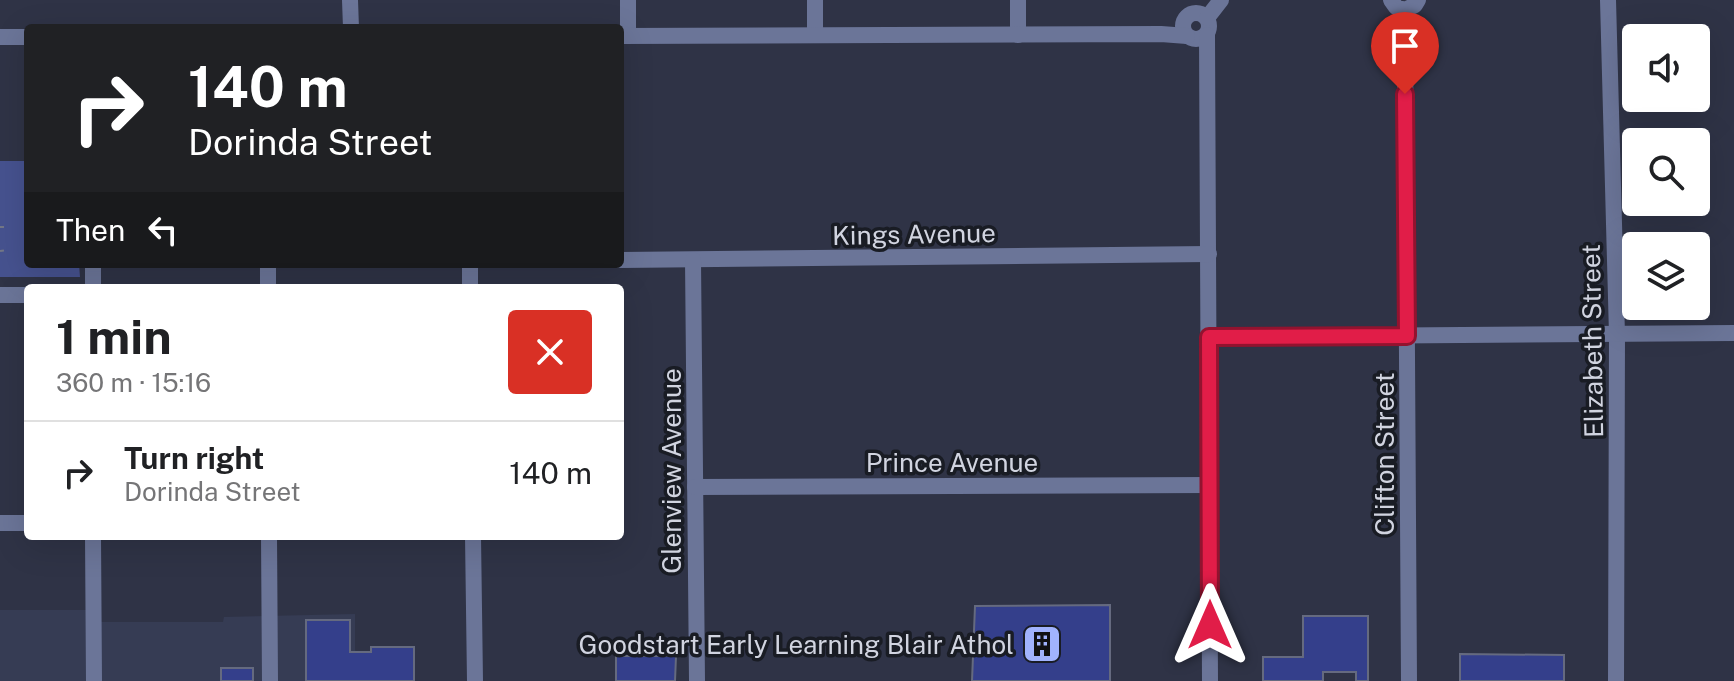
<!DOCTYPE html>
<html lang="en">
<head>
<meta charset="utf-8">
<style>
	:root { --surface:#fff; --page:#f2f2f2; --text:#202124; --muted:#757577; --line:#e0e0e0 }
	body { margin:0; font-family:"Public Sans",sans-serif; background:var(--page); color:var(--text); height:100vh; display:flex; flex-direction:column; font-size:30px; white-space:nowrap }
	* { box-sizing:border-box; margin:0 }
	p { font-size:26px; color:var(--muted) }
	.icon { flex:none; width:44px; height:44px; fill:none; stroke:currentColor; stroke-width:2; stroke-linecap:round; stroke-linejoin:round }
	.map { position:relative; flex:1; overflow:hidden }
	.sheet { position:absolute; left:24px; top:284px; width:600px; height:256px; display:flex; flex-direction:column; background:var(--surface); border-radius:8px; box-shadow:0 8px 32px #0002 }
	.sheet>* { flex:none }
	.top-card { position:absolute; left:24px; top:24px; width:600px; height:244px; border-radius:8px; box-shadow:0 8px 32px #0002; background:#202124; color:#fff; overflow:hidden }
	.tools { position:absolute; left:1622px; top:24px; display:grid; gap:16px }
	.tools a { display:grid; place-items:center; width:88px; height:88px; border-radius:8px; background:var(--surface); box-shadow:0 8px 32px #0002; font-size:40px }
	.pin { position:absolute; display:grid; place-items:center; width:68px; height:68px; color:#fff; margin:-82px -34px; border-radius:50% 50% 50% 0; rotate:-45deg; box-shadow:0 0 8px #0007 }
	.pin .icon { rotate:45deg }
	.me { position:absolute; width:88px; margin:-44px; rotate:0deg; stroke-linejoin:round; filter:drop-shadow(0 0 6px #0008) }
	.turn { display:flex; align-items:center; gap:28px; height:168px; padding:0 32px; font-size:36px }
	.turn .icon { width:104px; height:104px; stroke-width:2.5 }
	.turn b { display:block; font-size:56px; line-height:68px }
	.then { display:flex; align-items:center; height:76px; padding:0 32px; background:#0003; gap:16px; font-size:30px }
	.round { display:grid; place-items:center; flex:none; width:84px; height:84px; border-radius:8px; background:var(--page) }
	.overview { display:flex; align-items:center; justify-content:space-between; height:136px; padding:0 32px }
	h1 { font-size:48px; font-weight:700; line-height:60px }
	ul { padding:0; list-style:none }
	li { display:flex; align-items:center; gap:24px; height:104px; padding:0 32px; border-top:2px solid var(--line) }
	li div { flex:1 }
	li b { display:block; font-size:30px }
	li em { font-style:normal }
	.map>svg:first-child { display:block }
</style>
</head>
<body>
<div class="map">
<svg width="1734" height="681" viewBox="0 0 1734 681">
	<rect width="100%" height="100%" fill="#2f3346"/>
	<polygon fill="#363c54" points="0,610 87,610 101,622 223,622 224,617 355,614 355,649 361,681 0,681"/>
	<polygon fill="#46528f" points="0,161 28,161 28,264 79,264 80,277 0,277"/>
	<g fill="#343f8b" stroke="#656a7f" stroke-width="2">
		<polygon points="1110,605 1110,681 972,681 975,606"/>
		<polygon points="1303,616 1368,616 1368,681 1356,681 1356,672 1323,672 1323,681 1263,681 1263,657 1303,657"/>
		<polygon points="306,620 350,620 350,652 371,652 371,647 414,647 414,681 306,681"/>
		<polygon points="1460,654 1564,655 1564,681 1460,681"/>
		<polygon points="616,656 676,656 675,681 616,681"/>
		<rect x="221" y="668" width="32" height="13"/>
	</g>
	<g fill="none" stroke-linecap="round" stroke-linejoin="round">
		<g stroke="#737787" stroke-width="2" stroke-dasharray="4 6" stroke-linecap="butt">
			<polyline points="0,227 7,227"/>
			<polyline points="0,251 7,250"/>
		</g>
		<g stroke="#6b7598" stroke-width="16">
			<polyline points="350,0 351,28"/>
			<polyline points="628,0 628,36"/>
			<polyline points="815,0 815,35"/>
			<polyline points="1391,0 1396,7 1405,10 1415,5 1418,0"/>
			<polyline points="1608,0 1617,335 1616,681"/>
			<polyline points="1400,9 1405,34 1409,681"/>
			<circle cx="1196" cy="26" r="13"/>
			<polyline points="1207,18 1221,0"/>
			<polyline points="1018,35 1018,0"/>
			<polyline points="1207,35 1210,681"/>
			<polyline points="620,36 1161,34 1187,36"/>
			<polyline points="0,37 28,37"/>
			<polyline points="620,260 1209,254"/>
			<polyline points="693,260 697,681"/>
			<polyline points="93,264 93,288"/>
			<polyline points="268,264 268,288"/>
			<polyline points="470,264 470,288"/>
			<polyline points="0,295 28,295"/>
			<polyline points="1209,337 1734,333"/>
			<polyline points="695,487 1210,485"/>
			<polyline points="0,523 28,523"/>
			<polyline points="93,536 94,681"/>
			<polyline points="269,536 270,681"/>
			<polyline points="473,536 475,681"/>
		</g>
	</g>
	<g fill="none" stroke-linecap="round" stroke-linejoin="round">
		<g stroke="#92132f" stroke-width="20">
			<polyline id="route" points="1210,625 1209,337 1407,336 1405,94"/>
		</g>
		<use href="#route" stroke="#e11d48" stroke-width="14"/>
	</g>
	<defs>
		<g id="building-square" transform="scale(2)"><rect x="-9" y="-9" width="18" height="18" rx="4" fill="#a1b3fd" stroke="#191c24"/><path d="M-4-6H4V6H1V3H-1V6H-4ZM-2.5-4.3h1.7v1.8h-1.7ZM.8-4.3h1.7v1.8H.8ZM-2.5-1h1.7V.8h-1.7ZM.8-1h1.7V.8H.8Z" fill="#111"/></g>
	</defs>
	<g fill-rule="evenodd">
		<use href="#building-square" x="1042" y="644"/>
	</g>
	<g text-anchor="middle" dominant-baseline="central" stroke-width="7" stroke-linejoin="round" paint-order="stroke">
		<g font-size="26" fill="#d1d4e0" stroke="#191c24">
			<text transform="translate(914 234) rotate(-1)">Kings Avenue</text>
			<text transform="translate(1592 341) rotate(-91)">Elizabeth Street</text>
			<text transform="translate(1384 454) rotate(-90)">Clifton Street</text>
			<text x="952" y="462">Prince Avenue</text>
			<text transform="translate(671 471) rotate(-90)">Glenview Avenue</text>
		</g>
		<g font-size="26" fill="#d1d4e0" stroke="#191c24" text-anchor="end">
			<text x="1014" y="644">Goodstart Early Learning Blair Athol</text>
		</g>
	</g>
</svg>
<div class="tools">
<a><svg class="icon" aria-label="sound" viewBox="0 0 24 24"><path d="M4 9h4l5-4v14l-5-4H4zM17 9q2 3 0 6"/></svg></a>
<a><svg class="icon" aria-label="search" viewBox="0 0 24 24"><circle cx="10" cy="10" r="6"/><path d="M15 15l6 6"/></svg></a>
<a><svg class="icon" aria-label="layers" viewBox="0 0 24 24"><path d="M12 4l9 5-9 5-9-5zM3 14l9 5 9-5"/></svg></a>
</div>
<div class="pin" style="left:1405px;top:94px;background:#d93025"><svg class="icon" aria-label="arrive" viewBox="0 0 24 24"><path d="M6 21V4h12l-3 4 3 4H6"/></svg></div>
<svg class="me" style="left:1210px;top:625px" viewBox="-20 -20 40 40"><path d="M0-17L14 15 0 8-14 15z" fill="#e11d48" stroke="#fff" stroke-width="4"/></svg>
<div class="top-card">
<div class="turn"><svg class="icon" aria-label="right" viewBox="0 0 24 24"><path d="M7 20v-9h11M14 6l5 5-5 5"/></svg><div><b>140 m</b>Dorinda Street</div></div>
<div class="then">Then<svg class="icon" aria-label="left" viewBox="0 0 24 24"><path d="M17 20v-9H6M10 6l-5 5 5 5"/></svg></div>
</div>
<section class="sheet">
<div class="overview"><div><h1>1 min</h1><p>360 m · 15:16</p></div><a class="round" style="background:#d93025;color:#fff"><svg class="icon" aria-label="close" viewBox="0 0 24 24"><path d="M6 6l12 12M18 6L6 18"/></svg></a></div>
<ul>
<li><svg class="icon" aria-label="right" viewBox="0 0 24 24"><path d="M7 20v-9h11M14 6l5 5-5 5"/></svg><div><b>Turn right</b><p>Dorinda Street</p></div><em>140 m</em></li>
</ul>
</section>
</div>
</body>
</html>
